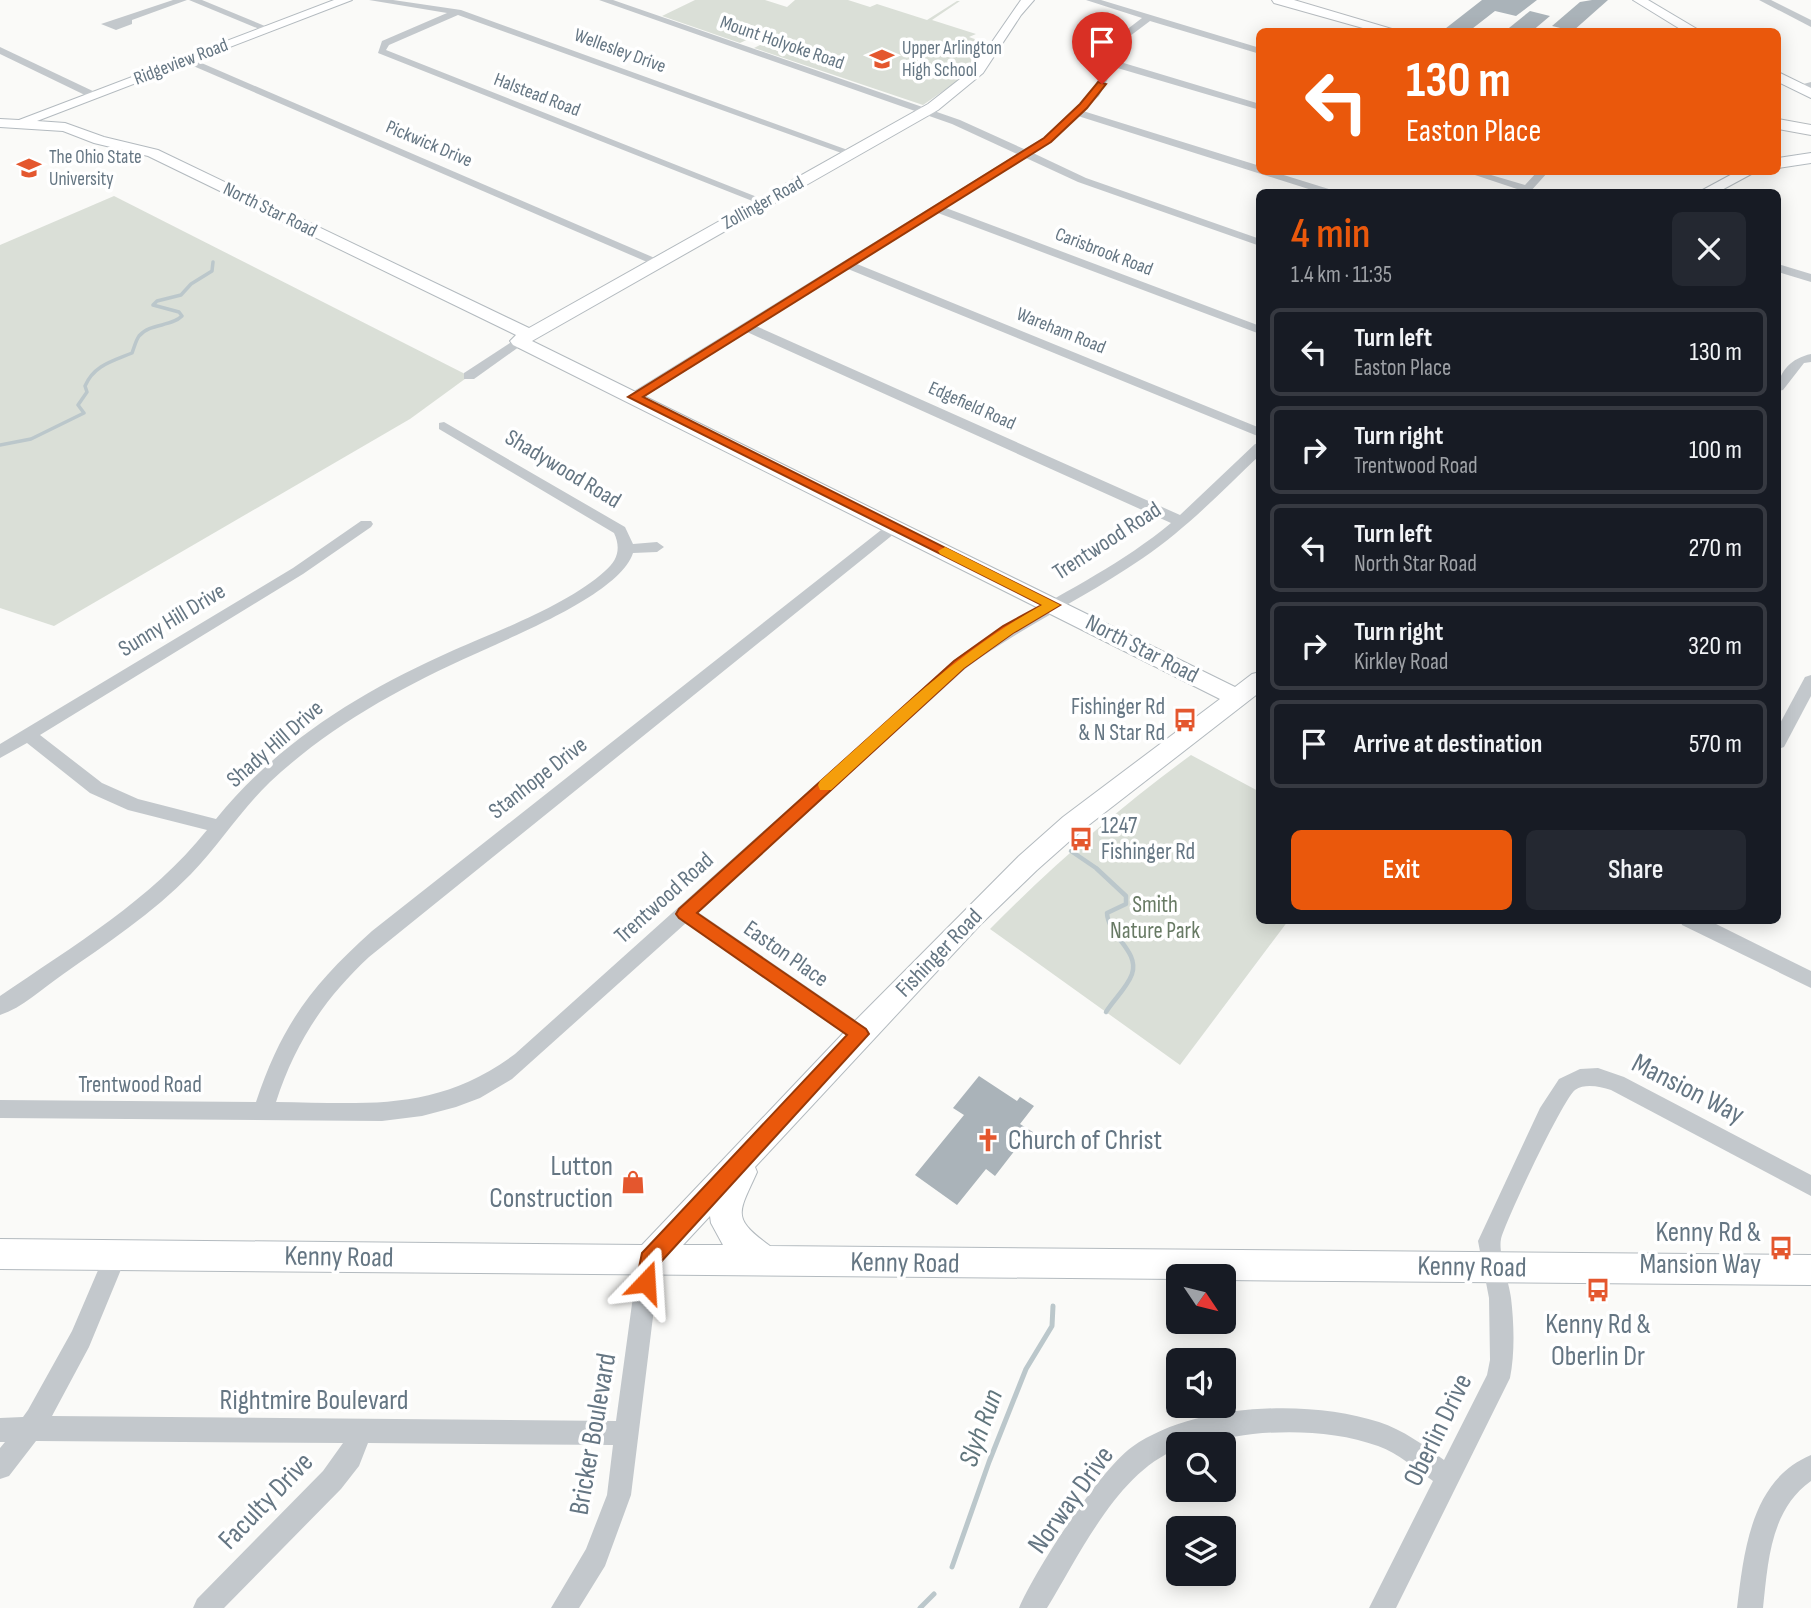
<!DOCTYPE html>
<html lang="en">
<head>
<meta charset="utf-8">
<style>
	:root { --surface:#171b24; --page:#242831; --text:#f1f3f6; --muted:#9ea1a6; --line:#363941; --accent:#ea580c }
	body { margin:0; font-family:"Sofia Sans Condensed",sans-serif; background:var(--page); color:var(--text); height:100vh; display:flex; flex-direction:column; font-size:26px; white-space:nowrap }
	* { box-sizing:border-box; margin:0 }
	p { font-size:23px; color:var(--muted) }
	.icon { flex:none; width:38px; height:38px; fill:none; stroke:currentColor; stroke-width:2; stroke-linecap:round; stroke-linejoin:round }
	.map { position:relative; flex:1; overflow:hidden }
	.drawer { position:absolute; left:1256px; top:189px; width:525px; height:735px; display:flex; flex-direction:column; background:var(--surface); border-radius:10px; box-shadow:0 4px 18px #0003 }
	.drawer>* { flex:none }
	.top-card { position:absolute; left:1256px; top:28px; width:525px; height:147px; border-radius:10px; box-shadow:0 4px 18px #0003; background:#ea580c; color:#fff; overflow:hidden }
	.needle { width:46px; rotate:125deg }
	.buttons { position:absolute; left:1166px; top:1264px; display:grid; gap:14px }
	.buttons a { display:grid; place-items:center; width:70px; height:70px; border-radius:10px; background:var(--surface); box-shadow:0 4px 18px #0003; font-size:35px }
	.pin { position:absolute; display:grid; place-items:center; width:60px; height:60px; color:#fff; margin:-72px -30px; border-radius:50% 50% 50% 0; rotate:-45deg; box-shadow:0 0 7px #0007 }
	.pin .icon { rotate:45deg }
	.me { position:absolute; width:77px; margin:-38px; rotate:20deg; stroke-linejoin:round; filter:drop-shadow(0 0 5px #0008) }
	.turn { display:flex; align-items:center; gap:24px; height:147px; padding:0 35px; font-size:32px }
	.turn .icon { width:91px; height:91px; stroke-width:2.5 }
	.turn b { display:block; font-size:49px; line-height:60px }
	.round { display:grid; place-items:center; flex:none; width:74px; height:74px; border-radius:10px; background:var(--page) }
	.headline { display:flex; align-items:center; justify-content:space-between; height:119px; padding:0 35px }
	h1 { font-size:42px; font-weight:600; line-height:52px; color:var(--accent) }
	.action { display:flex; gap:14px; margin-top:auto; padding:14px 35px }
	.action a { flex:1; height:80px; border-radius:10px; background:var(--accent); color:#fff; font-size:28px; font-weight:600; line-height:80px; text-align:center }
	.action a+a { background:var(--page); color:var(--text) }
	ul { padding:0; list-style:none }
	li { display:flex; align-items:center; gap:21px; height:88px; margin:0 14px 10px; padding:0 21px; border:4px solid var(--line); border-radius:10px }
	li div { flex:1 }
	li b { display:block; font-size:26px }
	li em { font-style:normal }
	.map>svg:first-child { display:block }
</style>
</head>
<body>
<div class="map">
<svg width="1811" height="1608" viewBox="0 0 1811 1608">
	<rect width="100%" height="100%" fill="#fafaf8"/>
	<g fill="#dadfd7">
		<polygon points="695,0 765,0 787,7 795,0 848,0 870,7 877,4 927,20 957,1 960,1 932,20 976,34 969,37 980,41 986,47 962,78 923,105 754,48 762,44 755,41 760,38 755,36 740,43 662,16"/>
		<polygon points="114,196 469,376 410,419 54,626 0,608 0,245"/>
		<path d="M 1191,755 L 1260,792 L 1260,920 L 1288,921 L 1180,1065 L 990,929 C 1053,865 1119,808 1191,755 Z"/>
	</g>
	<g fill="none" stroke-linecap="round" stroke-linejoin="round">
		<path stroke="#bbc7cb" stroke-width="3.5" d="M 0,445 L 31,439 L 84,413 L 78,405 L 87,392 L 85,386 C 94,365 113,361 132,353 C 134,348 136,340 139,336 C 150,323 171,327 182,316 L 179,312 L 153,305 L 157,301 L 181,295 L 191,284 L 212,271 L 213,262"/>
		<path stroke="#bbc7cb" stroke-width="4.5" d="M 1071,851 L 1096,868 L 1126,896 L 1126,904 L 1107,913 C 1108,936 1140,951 1132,974 C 1127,988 1114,999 1106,1012"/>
		<g stroke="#bbc7cb" stroke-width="5">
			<polyline points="952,1567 989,1462 1026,1369 1052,1326 1053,1306"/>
			<polyline points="920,1608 934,1594"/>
		</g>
	</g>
	<g fill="#aab3b9">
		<polygon points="1482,0 1537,0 1516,16 1495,11 1468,32 1441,32"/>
		<polygon points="1592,0 1608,0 1573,31 1552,26 1580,2"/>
		<polygon points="1530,11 1550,16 1531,32 1504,32"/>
		<polygon points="979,1076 1017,1101 1020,1097 1034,1106 1020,1124 1036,1134 1025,1149 1019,1145 995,1176 986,1169 957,1205 915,1175 964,1115 953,1108"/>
	</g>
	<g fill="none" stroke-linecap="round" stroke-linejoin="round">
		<g stroke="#b3babf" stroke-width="2">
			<g id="secondary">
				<path d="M 334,0 L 352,0 L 37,121 L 65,123 L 104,137 L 158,150 L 529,328 L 928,104 L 974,68 L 1021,0 L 1034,0 L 1021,15 L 983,73 L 938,110 L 532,341 L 1235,687 L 1252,674 L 1260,672 L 1260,692 L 1081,831 L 1037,870 L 980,925 L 755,1167 L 757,1172 C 739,1213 730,1217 770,1246 L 1811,1255 L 1811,1285 L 1223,1280 L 1223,1276 L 1178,1276 L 1178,1279 L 0,1269 L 0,1239 L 642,1245 L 850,1026 L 1019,856 L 1063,817 L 1220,699 L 513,345 L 510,341 L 516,335 L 148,156 L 94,143 L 63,131 L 0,127 L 0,119 L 19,120 ZM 710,1216 L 711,1223 L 723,1245 L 683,1245 Z"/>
				<polygon points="1633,0 1648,0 1702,32 1685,32"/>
				<polygon points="1778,72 1811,88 1811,98 1778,82"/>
				<polygon points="1811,153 1811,163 1778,168 1778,158"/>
				<polygon points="1736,172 1755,172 1718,192 1699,192"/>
			</g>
		</g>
		<g stroke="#b5babe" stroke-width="2">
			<g id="primary">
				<polygon points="1272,0 1294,0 1402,32 1377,32 1274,3"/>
				<polygon points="1778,119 1811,125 1811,135 1778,129"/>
			</g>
		</g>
		<g fill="#c3c8cc" fill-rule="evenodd">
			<polygon points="173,0 187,0 132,20 132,24 116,30 101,24"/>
			<polygon points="189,0 202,0 272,29 264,31"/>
			<polygon points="369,0 393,0 461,10 856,153 847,155 458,15 389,45 386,50 770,202 760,204 378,53 382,41 447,13"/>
			<path d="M 599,0 L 613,0 L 960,120 L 1024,149 L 1043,138 L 1091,93 L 1121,34 L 1142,18 L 1086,0 L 1101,0 L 1260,48 L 1260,54 L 1150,21 L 1130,36 L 1117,61 L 1260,104 L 1260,110 L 1114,67 L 1099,96 L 1083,111 L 1260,166 L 1260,172 L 1274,172 L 1332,190 L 1333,192 L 1318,192 L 1078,116 L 1051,142 L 1033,153 L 1086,178 L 1260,239 L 1260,246 L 1078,182 L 1026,158 L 946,208 L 1260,326 L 1260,334 L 938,213 L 857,264 L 1260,428 L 1260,437 L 848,269 L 756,326 L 1180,515 L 1255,444 L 1260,443 L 1260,455 C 1222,491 1187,528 1143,558 C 1085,598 1021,627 965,669 L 698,912 L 867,1028 L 870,1034 L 867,1040 L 860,1043 L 853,1040 L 686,923 L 512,1079 L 480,1098 L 456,1107 L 422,1116 L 382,1121 L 0,1118 L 0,1100 L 256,1102 C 282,1024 312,985 372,931 L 890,523 L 900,523 L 902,526 L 900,529 L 369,957 C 324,999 295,1043 276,1102 C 368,1103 437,1112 515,1054 L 953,661 C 1023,610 1105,578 1171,523 L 747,332 L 639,400 L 629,400 L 629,394 L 1017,154 L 952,124 Z"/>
			<polygon points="1759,0 1771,0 1811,20 1811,27"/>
			<polygon points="0,47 97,93 98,95 89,97 0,54"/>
			<polygon points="184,58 190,58 664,262 654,265 184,62"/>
			<polygon points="1811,82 1811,88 1797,90 1792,87"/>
			<polygon points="1466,172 1481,172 1525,185 1537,172 1548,172 1530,192 1519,192 1520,190"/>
			<polygon points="1778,264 1811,274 1811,282 1778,272"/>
			<polygon points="519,337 523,338 523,344 474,379 464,379 464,373"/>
			<path d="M 1811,354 L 1811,362 L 1804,363 L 1783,390 L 1778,391 C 1778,371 1792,358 1811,354 Z"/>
			<path d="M 444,422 L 625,527 L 633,544 L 657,542 L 664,547 L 657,552 L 633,553 C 620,594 513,636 475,654 C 401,687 330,726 270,782 C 241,810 219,845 191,874 C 153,913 106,944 62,975 C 43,988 22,1008 0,1015 L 0,996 C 73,946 151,900 207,830 L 128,810 L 90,793 L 27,743 L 0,758 L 0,744 L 293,568 L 361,521 L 371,521 L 373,524 L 371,527 L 303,574 L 40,735 L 102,783 L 138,799 L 216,819 C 279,741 364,690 454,650 C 500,630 569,604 605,571 C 618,560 621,548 614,533 L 439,429 L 439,423 Z"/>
			<polygon points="1811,675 1811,696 1784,747 1778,749 1778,727 1805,677"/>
			<polygon points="1680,920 1708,920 1811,971 1811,988 1682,925"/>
			<path d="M 1598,1068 L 1624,1077 L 1811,1175 L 1811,1196 L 1611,1090 C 1600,1087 1586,1083 1575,1090 C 1563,1099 1505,1222 1501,1239 C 1498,1253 1509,1282 1511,1298 C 1514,1323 1515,1353 1510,1378 L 1396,1608 L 1369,1608 L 1433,1481 C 1416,1469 1398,1453 1378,1446 C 1340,1432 1293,1430 1253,1434 C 1228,1437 1203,1444 1178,1444 L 1178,1449 C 1118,1471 1079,1556 1047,1608 L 1019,1608 C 1035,1570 1099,1471 1132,1447 C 1194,1403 1309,1399 1379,1422 C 1403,1430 1424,1445 1444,1460 L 1487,1375 L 1490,1360 L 1489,1298 L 1478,1241 L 1540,1108 L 1559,1079 L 1580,1069 Z"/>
			<polygon points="116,1244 124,1247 127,1255 89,1347 52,1416 616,1421 638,1260 641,1252 649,1249 657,1252 660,1260 631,1495 605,1566 579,1608 551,1608 586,1549 607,1495 613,1445 368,1443 359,1466 341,1489 224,1608 193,1608 197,1599 323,1471 343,1443 36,1441 9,1476 0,1479 0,1448 5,1442 0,1442 0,1418 23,1417 28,1410 72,1331 108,1247"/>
			<path d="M 1811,1455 L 1811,1481 C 1770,1510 1768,1563 1763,1608 L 1737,1608 C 1744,1551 1751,1480 1811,1455 Z"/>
		</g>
		<use href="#secondary" fill="#fff" fill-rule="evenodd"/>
		<use href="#primary" fill="#fff" fill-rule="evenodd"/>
	</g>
	<polygon fill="#ea580c" stroke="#983908" stroke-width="2" points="1098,82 1106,84 1087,108 1051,142 643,397 1060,605 1013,633 964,668 697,913 866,1029 869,1034 659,1264 654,1289 646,1292 639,1289 636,1282 642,1253 847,1035 679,918 676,914 679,909 954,661 1003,626 1042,605 628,397 1044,138 1080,104"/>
	<path fill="#f59e0b" d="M 945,547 L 1060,605 L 1013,633 L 964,668 L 831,790 L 820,790 L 818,785 L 820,781 C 891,718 958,651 1042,605 L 940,554 L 938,551 Z"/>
	<defs>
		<g id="school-bare" transform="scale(1.89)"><path d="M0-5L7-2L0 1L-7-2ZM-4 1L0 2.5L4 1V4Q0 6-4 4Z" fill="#e4572e" stroke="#fff" stroke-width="2.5" paint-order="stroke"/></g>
		<g id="university-bare" transform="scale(1.89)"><path d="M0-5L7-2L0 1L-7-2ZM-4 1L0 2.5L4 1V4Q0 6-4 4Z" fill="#e4572e" stroke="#fff" stroke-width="2.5" paint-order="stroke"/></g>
		<g id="bus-bare" transform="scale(1.89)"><path d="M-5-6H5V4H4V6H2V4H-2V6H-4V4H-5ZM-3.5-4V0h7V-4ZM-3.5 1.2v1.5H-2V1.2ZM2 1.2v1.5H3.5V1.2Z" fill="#e4572e" stroke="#fff" stroke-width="2.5" paint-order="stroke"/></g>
		<g id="church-bare" transform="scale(1.89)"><path d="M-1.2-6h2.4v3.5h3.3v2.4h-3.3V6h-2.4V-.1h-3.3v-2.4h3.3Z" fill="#e4572e" stroke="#fff" stroke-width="2.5" paint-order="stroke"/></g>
		<g id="shop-bare" transform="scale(1.89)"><path d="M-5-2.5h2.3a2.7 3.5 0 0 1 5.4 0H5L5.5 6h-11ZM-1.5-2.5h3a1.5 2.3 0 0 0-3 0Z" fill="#e4572e" stroke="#fff" stroke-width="2.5" paint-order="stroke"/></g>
	</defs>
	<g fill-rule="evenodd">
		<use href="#school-bare" x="882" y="59"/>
		<use href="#university-bare" x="29" y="168"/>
		<use href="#bus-bare" x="1185" y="720"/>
		<use href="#bus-bare" x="1081" y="839"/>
		<use href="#church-bare" x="988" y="1140"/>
		<use href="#shop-bare" x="633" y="1182"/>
		<use href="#bus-bare" x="1781" y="1248"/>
		<use href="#bus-bare" x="1598" y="1290"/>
	</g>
	<g text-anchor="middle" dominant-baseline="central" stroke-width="7" stroke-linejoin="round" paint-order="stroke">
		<g font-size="19" fill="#657683" stroke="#fff">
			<text transform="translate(782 43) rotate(19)">Mount Holyoke Road</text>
			<text transform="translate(620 51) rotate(20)">Wellesley Drive</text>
			<text transform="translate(181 62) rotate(-21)">Ridgeview Road</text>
			<text transform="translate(537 95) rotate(21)">Halstead Road</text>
			<text transform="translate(429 144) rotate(23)">Pickwick Drive</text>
			<text transform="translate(763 203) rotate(-29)">Zollinger Road</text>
			<text transform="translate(270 210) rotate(26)">North Star Road</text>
			<text transform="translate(1104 252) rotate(21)">Carisbrook Road</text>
			<text transform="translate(1061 331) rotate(22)">Wareham Road</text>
			<text transform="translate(972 406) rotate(24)">Edgefield Road</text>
		</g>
		<g font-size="19" fill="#657683" stroke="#fff" text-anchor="start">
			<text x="902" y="48">Upper Arlington<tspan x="902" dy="22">High School</tspan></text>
			<text x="49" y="157">The Ohio State<tspan x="49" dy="22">University</tspan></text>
		</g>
		<g font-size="23" fill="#657683" stroke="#fff">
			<text transform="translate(563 469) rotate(31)">Shadywood Road</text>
			<text transform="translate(1107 541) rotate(-33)">Trentwood Road</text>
			<text transform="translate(172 620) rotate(-31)">Sunny Hill Drive</text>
			<text transform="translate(1142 649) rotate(27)">North Star Road</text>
			<text transform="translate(275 744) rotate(-41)">Shady Hill Drive</text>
			<text transform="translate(538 778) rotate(-38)">Stanhope Drive</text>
			<text transform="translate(664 898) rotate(-42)">Trentwood Road</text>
			<text transform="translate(939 953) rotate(-46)">Fishinger Road</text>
			<text transform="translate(786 954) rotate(35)">Easton Place</text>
			<text x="140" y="1085">Trentwood Road</text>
		</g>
		<g font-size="23" fill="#657683" stroke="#fff" text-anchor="end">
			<text x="1165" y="707">Fishinger Rd<tspan x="1165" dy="26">&amp; N Star Rd</tspan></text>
			<text x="1101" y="826" text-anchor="start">1247<tspan x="1101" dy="26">Fishinger Rd</tspan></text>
		</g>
		<g font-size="23" fill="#687a64" stroke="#fff">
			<text x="1155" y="905">Smith<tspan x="1155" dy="26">Nature Park</tspan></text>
		</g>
		<g font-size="28" fill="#657683" stroke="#fff">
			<text transform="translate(1688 1089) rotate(27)">Mansion Way</text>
			<text transform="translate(339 1257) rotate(1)">Kenny Road</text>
			<text transform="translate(905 1263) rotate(1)">Kenny Road</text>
			<text transform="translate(1472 1267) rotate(1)">Kenny Road</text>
			<text x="314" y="1400">Rightmire Boulevard</text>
			<text transform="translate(1438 1430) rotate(-64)">Oberlin Drive</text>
			<text transform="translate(593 1434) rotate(-80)">Bricker Boulevard</text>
			<text transform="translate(1071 1500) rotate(-54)">Norway Drive</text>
			<text transform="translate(266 1501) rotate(-46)">Faculty Drive</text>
		</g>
		<g font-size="28" fill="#657683" stroke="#fff" text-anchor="end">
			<text x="1008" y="1140" text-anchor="start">Church of Christ</text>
			<text x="613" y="1166">Lutton<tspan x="613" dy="32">Construction</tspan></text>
			<text x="1761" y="1232">Kenny Rd &amp;<tspan x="1761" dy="32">Mansion Way</tspan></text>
			<text x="1598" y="1324" text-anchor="middle">Kenny Rd &amp;<tspan x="1598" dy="32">Oberlin Dr</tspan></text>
		</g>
		<g font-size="28" font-style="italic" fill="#60757c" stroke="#fff">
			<text transform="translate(981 1428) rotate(-70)">Slyh Run</text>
		</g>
	</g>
</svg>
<div class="buttons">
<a><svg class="needle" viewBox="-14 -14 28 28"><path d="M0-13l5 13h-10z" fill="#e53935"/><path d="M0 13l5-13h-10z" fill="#9ea1a6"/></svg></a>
<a><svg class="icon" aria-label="sound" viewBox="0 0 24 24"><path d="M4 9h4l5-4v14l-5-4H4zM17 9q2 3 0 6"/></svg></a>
<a><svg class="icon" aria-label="search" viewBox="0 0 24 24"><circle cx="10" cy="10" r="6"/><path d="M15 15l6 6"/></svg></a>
<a><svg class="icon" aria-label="layers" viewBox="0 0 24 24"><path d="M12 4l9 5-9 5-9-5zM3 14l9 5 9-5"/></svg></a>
</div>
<div class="pin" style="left:1102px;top:84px;background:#d93025"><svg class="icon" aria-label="arrive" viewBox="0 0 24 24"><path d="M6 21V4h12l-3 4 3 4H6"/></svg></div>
<svg class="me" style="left:646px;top:1282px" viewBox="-20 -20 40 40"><path d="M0-17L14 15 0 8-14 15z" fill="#ea580c" stroke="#fff" stroke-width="4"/></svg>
<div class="top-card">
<div class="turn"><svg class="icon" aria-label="left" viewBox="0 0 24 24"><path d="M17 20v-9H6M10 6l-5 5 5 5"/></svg><div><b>130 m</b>Easton Place</div></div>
</div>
<section class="drawer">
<div class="headline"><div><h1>4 min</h1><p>1.4 km · 11:35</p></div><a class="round"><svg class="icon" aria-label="close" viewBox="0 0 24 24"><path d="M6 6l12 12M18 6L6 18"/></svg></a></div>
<ul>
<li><svg class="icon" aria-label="left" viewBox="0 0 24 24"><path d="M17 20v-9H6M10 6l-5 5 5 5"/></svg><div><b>Turn left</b><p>Easton Place</p></div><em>130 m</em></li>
<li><svg class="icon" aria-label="right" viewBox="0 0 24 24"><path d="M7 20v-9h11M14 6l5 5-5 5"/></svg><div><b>Turn right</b><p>Trentwood Road</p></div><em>100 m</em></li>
<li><svg class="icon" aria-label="left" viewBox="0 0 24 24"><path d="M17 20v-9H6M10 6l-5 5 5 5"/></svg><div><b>Turn left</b><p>North Star Road</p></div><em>270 m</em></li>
<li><svg class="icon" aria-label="right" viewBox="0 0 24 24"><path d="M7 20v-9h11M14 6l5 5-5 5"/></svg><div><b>Turn right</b><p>Kirkley Road</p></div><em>320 m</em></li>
<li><svg class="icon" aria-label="arrive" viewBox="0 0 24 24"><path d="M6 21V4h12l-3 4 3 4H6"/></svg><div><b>Arrive at destination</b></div><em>570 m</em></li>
</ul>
<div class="action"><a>Exit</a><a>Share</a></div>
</section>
</div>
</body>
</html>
